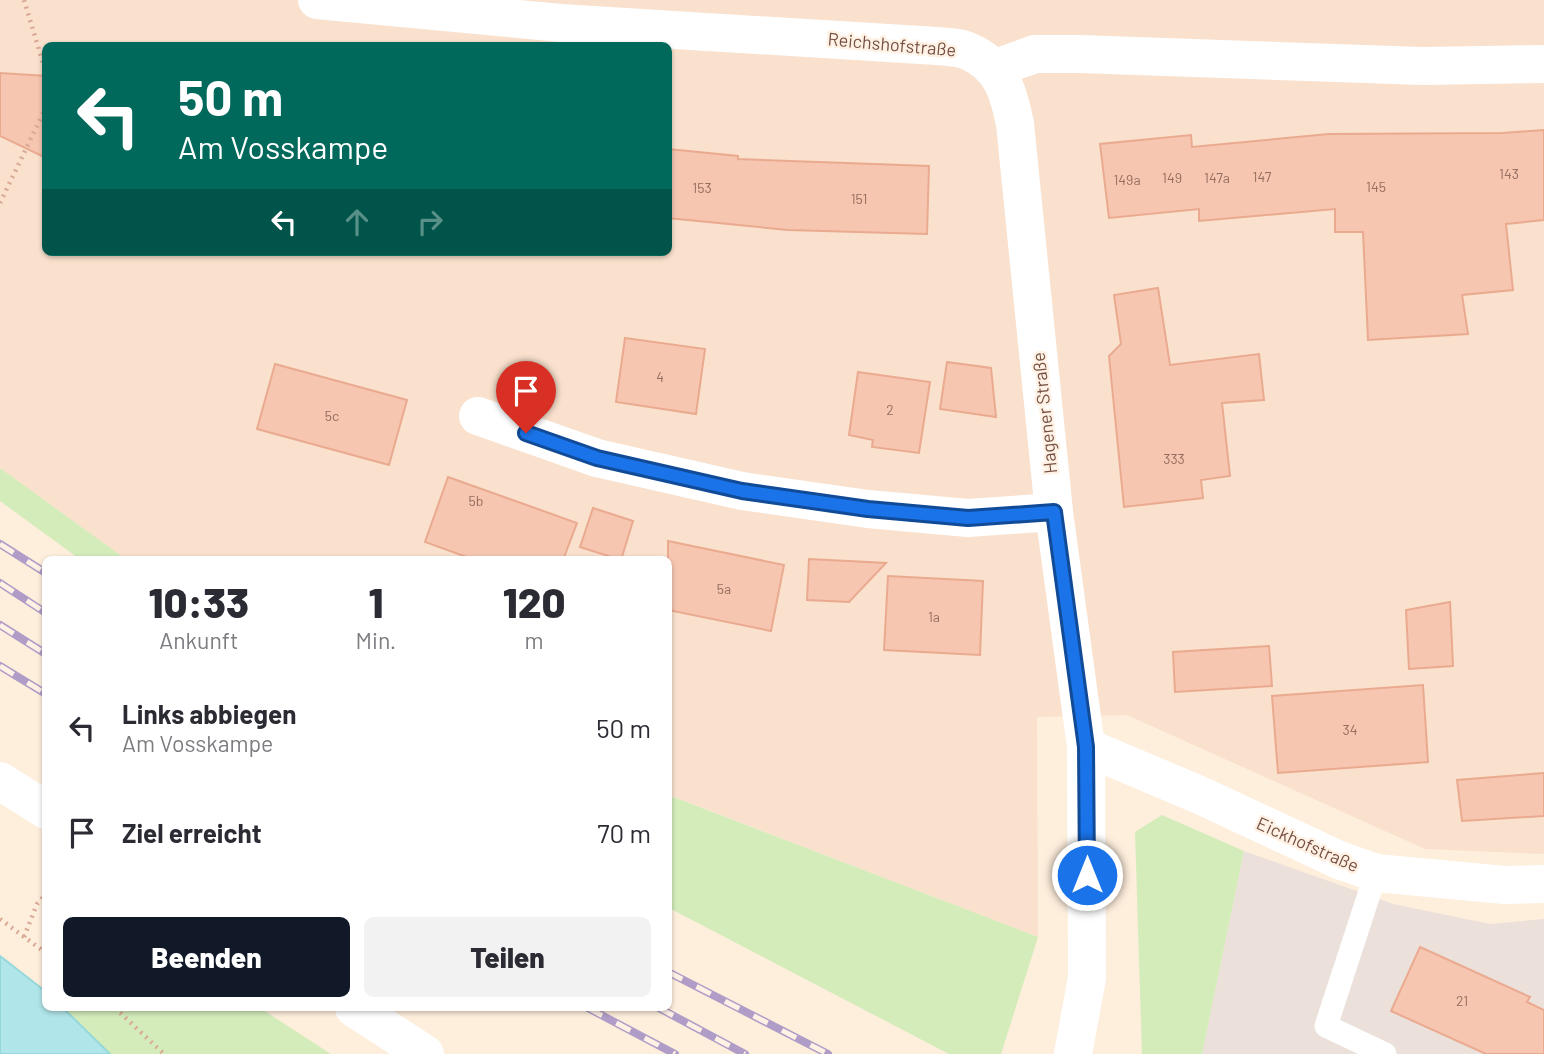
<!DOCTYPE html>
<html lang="de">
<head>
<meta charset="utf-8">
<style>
	:root { --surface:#fff; --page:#f2f2f3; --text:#2b2b33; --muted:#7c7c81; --accent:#111827 }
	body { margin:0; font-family:Barlow,sans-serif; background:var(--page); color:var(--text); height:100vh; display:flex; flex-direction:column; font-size:26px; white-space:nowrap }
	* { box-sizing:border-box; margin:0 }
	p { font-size:23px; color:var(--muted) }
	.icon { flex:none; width:38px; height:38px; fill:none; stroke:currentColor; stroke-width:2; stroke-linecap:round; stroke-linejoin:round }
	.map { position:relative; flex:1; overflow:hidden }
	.sheet { position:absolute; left:42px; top:556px; width:630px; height:455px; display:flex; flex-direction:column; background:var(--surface); border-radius:10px; box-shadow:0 2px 5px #0004 }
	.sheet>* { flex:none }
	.banner { position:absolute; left:42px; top:42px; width:630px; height:214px; border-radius:10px; box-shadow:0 2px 5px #0004; background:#00695c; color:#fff; overflow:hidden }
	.pin { position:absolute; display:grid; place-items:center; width:60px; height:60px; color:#fff; margin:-72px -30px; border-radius:50% 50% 50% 0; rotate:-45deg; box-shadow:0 0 7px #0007 }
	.pin .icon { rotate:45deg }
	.me { position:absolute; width:77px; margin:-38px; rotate:0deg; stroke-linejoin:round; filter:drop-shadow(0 0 5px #0008) }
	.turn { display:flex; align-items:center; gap:24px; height:147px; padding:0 21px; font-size:32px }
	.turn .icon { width:91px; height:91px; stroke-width:2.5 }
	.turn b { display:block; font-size:49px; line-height:60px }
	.lanes { display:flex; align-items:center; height:66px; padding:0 21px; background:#0003; justify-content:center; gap:35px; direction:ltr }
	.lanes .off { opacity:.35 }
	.eta { display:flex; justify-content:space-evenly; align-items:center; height:119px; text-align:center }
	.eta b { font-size:42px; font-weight:800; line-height:49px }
	.action { display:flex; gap:14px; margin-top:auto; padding:14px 21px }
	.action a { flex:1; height:80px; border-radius:10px; background:var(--accent); color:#fff; font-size:28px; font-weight:800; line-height:80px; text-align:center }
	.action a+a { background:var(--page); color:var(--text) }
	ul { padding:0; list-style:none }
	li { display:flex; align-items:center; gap:21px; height:105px; padding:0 21px }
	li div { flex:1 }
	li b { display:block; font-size:26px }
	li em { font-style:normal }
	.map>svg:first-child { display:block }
</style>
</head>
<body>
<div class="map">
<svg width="1544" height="1054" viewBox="0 0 1544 1054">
	<rect width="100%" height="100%" fill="#feeedc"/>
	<path fill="#f9e1cd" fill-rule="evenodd" d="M 0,0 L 1544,0 L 1544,854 L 1425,849 L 1127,715 L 1037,717 L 1038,937 L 669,795 L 668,560 L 127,560 L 0,468 ZM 46,46 L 668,46 L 668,252 L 46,252 Z"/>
	<polygon fill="#ebe0da" points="1244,851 1393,904 1490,924 1544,919 1544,1054 1202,1054"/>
	<g fill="#d3ecba">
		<polygon points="0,468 127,560 81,560 0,501"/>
		<polygon points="668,795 1038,937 1001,1054 949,1054 669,908"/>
		<polygon points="1162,815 1244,851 1202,1054 1142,1054 1135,832"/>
		<polygon points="63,1008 260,1008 331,1054 110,1054"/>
	</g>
	<polygon fill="#b0e6e9" stroke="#95d8dc" stroke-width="2" points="0,956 45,991 46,1008 63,1008 110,1054 0,1054"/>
	<g fill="#f6c6b1" stroke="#eaaa90" stroke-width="2">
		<polygon points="0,73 46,76 46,158 0,136"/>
		<polygon points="1544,130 1544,220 1506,224 1513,290 1462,295 1468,334 1368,340 1363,232 1335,232 1335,209 1199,221 1199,209 1109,218 1100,144 1191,135 1192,147 1329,134 1503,133"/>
		<polygon points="668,149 738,156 738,159 929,166 927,234 788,230 668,218"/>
		<polygon points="1158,288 1170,365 1259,354 1264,400 1222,403 1230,476 1201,480 1203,498 1124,507 1109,356 1121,344 1114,295"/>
		<polygon points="625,338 705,349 696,414 616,402"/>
		<polygon points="947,362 991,368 996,417 940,409"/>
		<polygon points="275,364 407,400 389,465 257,429"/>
		<polygon points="858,372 930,382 919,453 872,447 873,440 849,435"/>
		<polygon points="448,477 577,523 563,560 475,560 425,542"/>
		<polygon points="593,508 633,521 621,560 580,547"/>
		<polygon points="668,541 784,565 771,631 668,610"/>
		<polygon points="809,559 886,563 849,602 807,600"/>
		<polygon points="888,576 983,581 980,655 884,650"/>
		<polygon points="1450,602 1453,666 1409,669 1406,610"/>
		<polygon points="1269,646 1272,686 1175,692 1173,652"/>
		<polygon points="1423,685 1428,762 1278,773 1272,696"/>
		<polygon points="1544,773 1544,816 1462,821 1457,780"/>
		<polygon points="1420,947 1530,997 1527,1002 1544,1010 1544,1054 1486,1054 1391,1011"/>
	</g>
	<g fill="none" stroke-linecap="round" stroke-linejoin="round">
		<g stroke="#daa995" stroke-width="4.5" stroke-dasharray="2 5" stroke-linecap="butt">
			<polyline points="24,0 46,73"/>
			<polyline points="0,203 46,107"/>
			<polyline points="0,919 46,953"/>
			<polyline points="24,937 37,904 46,894"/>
			<polyline points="115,1008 164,1054"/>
		</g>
		<polyline stroke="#fff" stroke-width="23" points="1376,873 1326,1026 1385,1054"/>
		<g stroke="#fff" stroke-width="38">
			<polyline points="478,416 597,458 742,491 868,509 968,518 1054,512"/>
			<polyline points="1086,747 1202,796 1339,860 1376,873 1505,885 1544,884"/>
		</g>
		<g stroke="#fff" stroke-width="38">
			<path d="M 317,0 L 561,23 L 937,46 C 947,47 961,47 970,52 C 1002,66 1009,94 1015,124 L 1054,512 L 1086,747 L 1087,978 L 1073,1054"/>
			<polyline points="993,69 1035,54 1080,54 1423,66 1544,64"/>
			<polyline points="0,781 46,810"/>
			<polyline points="354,1008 425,1054"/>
		</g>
		<g stroke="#af9cc7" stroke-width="8">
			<g id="rail">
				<polyline points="0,544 46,573"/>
				<polyline points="0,583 46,613"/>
				<polyline points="0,625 46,654"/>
				<polyline points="0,666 46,694"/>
				<polyline points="668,972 828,1054"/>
				<polyline points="588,1008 675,1054"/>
				<polyline points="659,1008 745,1054"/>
			</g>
		</g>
		<use href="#rail" stroke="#fff2e5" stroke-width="5" stroke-dasharray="16" stroke-linecap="butt"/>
	</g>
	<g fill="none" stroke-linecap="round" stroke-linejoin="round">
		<g stroke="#114b97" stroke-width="18">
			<polyline id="route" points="526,433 597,458 742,491 868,509 968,518 1054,512 1086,747 1087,875"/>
		</g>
		<use href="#route" stroke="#1a73e8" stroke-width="12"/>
	</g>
	<g text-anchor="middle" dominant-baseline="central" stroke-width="5" stroke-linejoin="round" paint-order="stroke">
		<g font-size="14" fill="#956e5e">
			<text x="1509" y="173">143</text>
			<text x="1262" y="176">147</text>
			<text x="1172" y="177">149</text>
			<text x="1217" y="177">147a</text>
			<text x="1127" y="179">149a</text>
			<text x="1376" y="186">145</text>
			<text x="702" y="187">153</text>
			<text x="859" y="198">151</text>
			<text x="660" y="376">4</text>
			<text x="890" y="409">2</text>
			<text x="332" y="415">5c</text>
			<text x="1174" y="458">333</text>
			<text x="476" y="500">5b</text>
			<text x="724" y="588">5a</text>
			<text x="934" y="616">1a</text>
			<text x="1350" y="729">34</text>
			<text x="1462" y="1000">21</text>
		</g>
		<g font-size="18" fill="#755043" stroke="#fff2e5">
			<text transform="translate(892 44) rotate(5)">Reichshofstraße</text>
			<text transform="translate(1044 413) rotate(-96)">Hagener Straße</text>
			<text transform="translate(1308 844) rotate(24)">Eickhofstraße</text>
		</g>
	</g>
</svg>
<div class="pin" style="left:526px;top:433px;background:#d93025"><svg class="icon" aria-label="arrive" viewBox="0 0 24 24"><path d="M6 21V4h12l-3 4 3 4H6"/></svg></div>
<svg class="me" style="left:1087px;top:875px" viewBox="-20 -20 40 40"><circle r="17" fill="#1a73e8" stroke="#fff" stroke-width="3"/><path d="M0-11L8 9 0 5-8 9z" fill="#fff"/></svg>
<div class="banner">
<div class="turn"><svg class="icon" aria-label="left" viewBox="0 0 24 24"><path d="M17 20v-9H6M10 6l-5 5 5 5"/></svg><div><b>50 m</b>Am Vosskampe</div></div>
<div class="lanes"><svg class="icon" aria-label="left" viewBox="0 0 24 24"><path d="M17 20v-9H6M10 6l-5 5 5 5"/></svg><svg class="icon off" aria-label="ahead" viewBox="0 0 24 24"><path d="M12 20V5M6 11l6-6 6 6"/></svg><svg class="icon off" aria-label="right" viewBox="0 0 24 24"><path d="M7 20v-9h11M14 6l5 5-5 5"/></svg></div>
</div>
<section class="sheet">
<div class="eta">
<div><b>10:33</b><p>Ankunft</p></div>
<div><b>1</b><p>Min.</p></div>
<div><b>120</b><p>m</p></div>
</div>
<ul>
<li><svg class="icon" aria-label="left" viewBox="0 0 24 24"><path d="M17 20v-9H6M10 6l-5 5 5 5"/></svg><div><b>Links abbiegen</b><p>Am Vosskampe</p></div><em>50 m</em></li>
<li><svg class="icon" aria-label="arrive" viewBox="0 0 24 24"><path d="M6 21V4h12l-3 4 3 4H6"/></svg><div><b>Ziel erreicht</b></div><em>70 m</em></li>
</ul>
<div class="action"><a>Beenden</a><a>Teilen</a></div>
</section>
</div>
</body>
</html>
